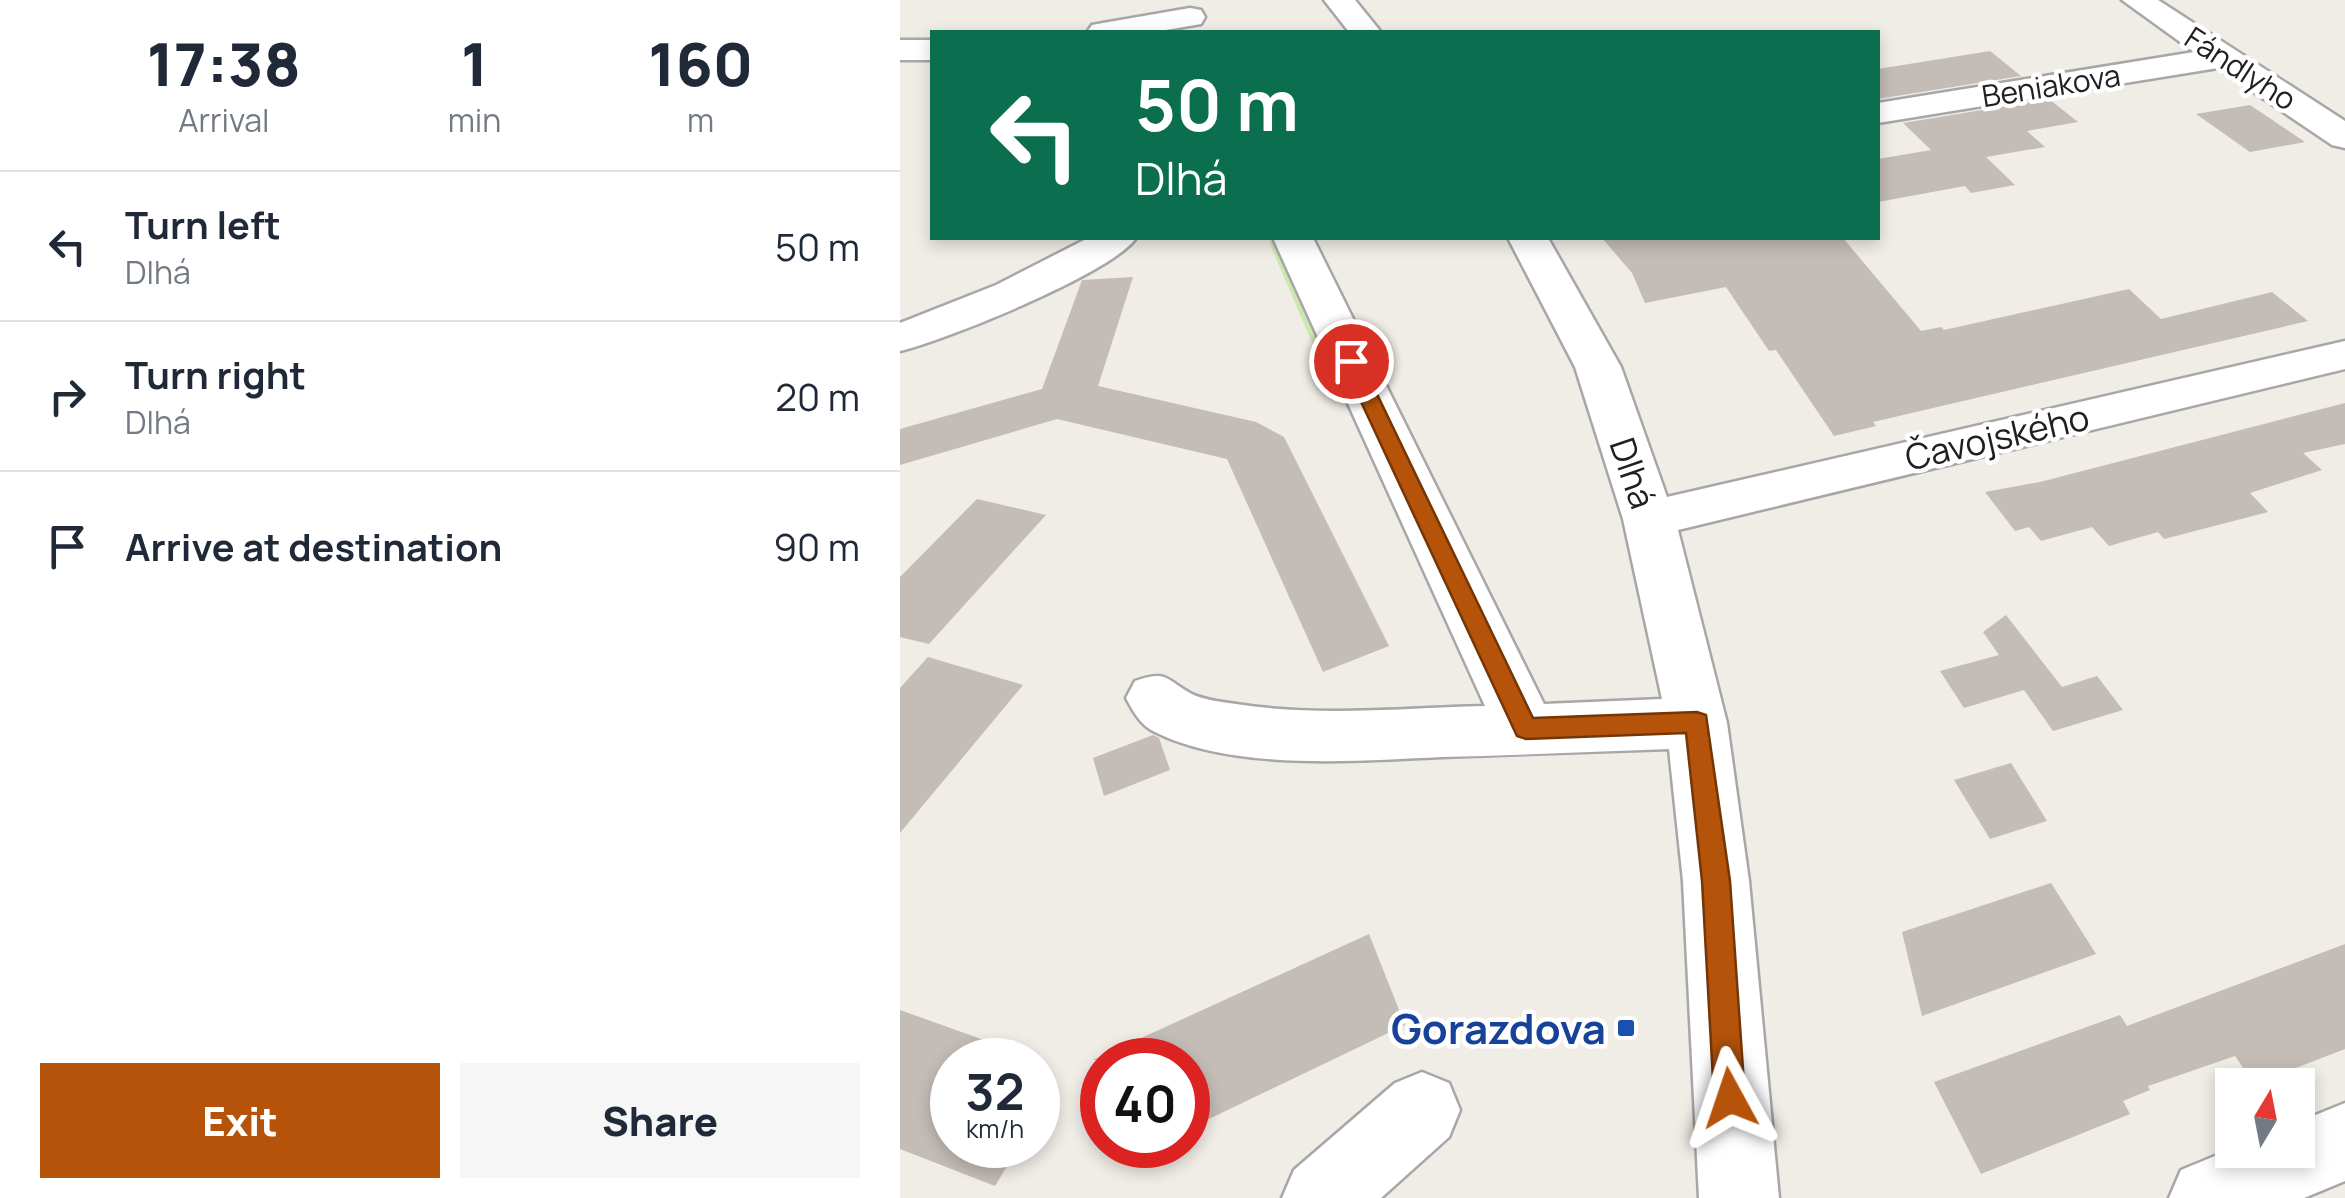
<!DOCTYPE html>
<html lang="en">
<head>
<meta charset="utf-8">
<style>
	:root { --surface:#fff; --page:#f6f6f7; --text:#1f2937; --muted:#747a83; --line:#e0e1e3; --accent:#b45309 }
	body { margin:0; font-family:Manrope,sans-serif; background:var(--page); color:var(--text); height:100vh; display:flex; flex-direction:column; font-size:38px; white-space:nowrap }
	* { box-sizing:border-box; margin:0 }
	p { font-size:32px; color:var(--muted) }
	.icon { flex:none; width:55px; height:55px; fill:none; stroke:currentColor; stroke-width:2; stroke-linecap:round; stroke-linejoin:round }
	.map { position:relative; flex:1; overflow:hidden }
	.details { display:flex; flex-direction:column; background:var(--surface); width:900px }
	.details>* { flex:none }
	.top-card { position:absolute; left:30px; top:30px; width:950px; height:210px; border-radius:0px; box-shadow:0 5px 15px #0003; background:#0b6e4f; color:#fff; overflow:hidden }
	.needle { width:65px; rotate:10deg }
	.tools { position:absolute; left:1315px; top:1068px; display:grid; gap:20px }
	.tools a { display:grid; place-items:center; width:100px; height:100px; border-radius:0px; background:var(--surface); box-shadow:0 5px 15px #0003; font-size:50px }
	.speed { position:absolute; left:30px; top:1038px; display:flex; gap:20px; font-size:50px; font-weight:700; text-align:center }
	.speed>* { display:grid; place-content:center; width:130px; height:130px; border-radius:50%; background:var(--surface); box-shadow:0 5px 15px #0003; line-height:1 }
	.speed small { font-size:25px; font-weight:400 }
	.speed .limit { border:15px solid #d22; background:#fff; color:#111 }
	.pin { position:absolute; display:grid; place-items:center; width:85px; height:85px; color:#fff; margin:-42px; border:5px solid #fff; border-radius:50%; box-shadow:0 2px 10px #0007 }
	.me { position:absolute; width:110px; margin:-55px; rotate:355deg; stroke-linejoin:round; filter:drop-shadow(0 0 8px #0008) }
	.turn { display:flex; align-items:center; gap:35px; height:210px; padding:0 40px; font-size:45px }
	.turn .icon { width:130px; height:130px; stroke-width:2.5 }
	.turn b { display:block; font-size:70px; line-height:85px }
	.eta { display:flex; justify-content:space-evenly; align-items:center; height:170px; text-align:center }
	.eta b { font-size:60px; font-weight:800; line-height:70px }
	.primary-button { display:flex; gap:20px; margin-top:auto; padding:20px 40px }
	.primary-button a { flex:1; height:115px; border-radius:0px; background:var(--accent); color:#fff; font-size:40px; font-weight:800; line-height:115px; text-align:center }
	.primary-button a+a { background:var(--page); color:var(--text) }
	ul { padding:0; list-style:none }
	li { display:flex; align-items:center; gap:30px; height:150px; padding:0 40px; border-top:2px solid var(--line) }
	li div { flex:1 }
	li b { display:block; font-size:38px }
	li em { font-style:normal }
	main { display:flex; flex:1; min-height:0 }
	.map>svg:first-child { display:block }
</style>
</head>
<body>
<main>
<section class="details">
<div class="eta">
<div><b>17:38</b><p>Arrival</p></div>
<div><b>1</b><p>min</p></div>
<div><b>160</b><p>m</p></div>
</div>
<ul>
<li><svg class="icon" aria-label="left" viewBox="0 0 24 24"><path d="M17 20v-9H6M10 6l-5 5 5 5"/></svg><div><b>Turn left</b><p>Dlhá</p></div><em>50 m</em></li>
<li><svg class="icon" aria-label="right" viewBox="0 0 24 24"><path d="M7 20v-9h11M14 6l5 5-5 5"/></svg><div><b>Turn right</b><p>Dlhá</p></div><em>20 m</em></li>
<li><svg class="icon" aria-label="arrive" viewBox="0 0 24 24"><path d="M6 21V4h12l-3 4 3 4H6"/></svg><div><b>Arrive at destination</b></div><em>90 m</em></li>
</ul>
<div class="primary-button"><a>Exit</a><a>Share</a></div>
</section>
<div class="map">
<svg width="1445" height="1198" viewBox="0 0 1445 1198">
	<rect width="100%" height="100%" fill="#f0ece6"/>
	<polygon fill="#cce8ae" points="373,238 380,240 432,356 427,362 419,359 369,242"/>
	<g fill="#c4bcb6">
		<polygon points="1090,51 1121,76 978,99 978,69"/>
		<polygon points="1149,99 1178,122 1127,131 1145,147 1086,157 1115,185 1071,193 1065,186 978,202 978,159 1031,150 1003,123"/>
		<polygon points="1350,105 1405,142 1350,152 1296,114"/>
		<polygon points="702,238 943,238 1021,331 1041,327 1044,330 1229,289 1261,319 1372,292 1408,321 973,422 976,426 934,436 876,350 869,351 826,287 745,303 732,273"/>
		<polygon points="233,277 198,386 356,422 384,437 489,646 423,672 327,459 157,419 0,465 0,429 142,389 182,280"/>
		<polygon points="1445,403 1445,444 1403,453 1422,470 1350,493 1368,512 1264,539 1258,532 1209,546 1192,527 1141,541 1129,527 1115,531 1085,492 1140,482"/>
		<polygon points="77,499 146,515 29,644 0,637 0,577"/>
		<polygon points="1106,615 1162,687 1197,676 1223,710 1153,731 1124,690 1064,708 1040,671 1099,655 1083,632"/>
		<polygon points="28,657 123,685 0,833 0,688"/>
		<polygon points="253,735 259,738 270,770 204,796 193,758"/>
		<polygon points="1111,763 1147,821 1090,839 1054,780"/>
		<polygon points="1151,883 1196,954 1022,1016 1002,932"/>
		<polygon points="469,934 505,1025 288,1129 288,1060 193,1060"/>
		<polygon points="1445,944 1445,1049 1354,1084 1335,1056 1248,1086 1250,1090 1223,1101 1230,1114 1081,1174 1034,1082 1220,1015 1227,1026"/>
		<polygon points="0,1010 126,1055 126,1060 52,1060 52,1145 120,1145 95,1186 0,1149"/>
	</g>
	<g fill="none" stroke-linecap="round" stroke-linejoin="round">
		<g stroke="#a7a7a7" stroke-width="5">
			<g id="minor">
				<polygon points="424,0 455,0 481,32 449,32"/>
				<polygon points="1222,0 1258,0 1445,121 1445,148 1432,145 1318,68 978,123 978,103 1294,52"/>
				<polygon points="290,8 301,10 305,17 301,24 254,32 187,32 192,25 203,23"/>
				<rect x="0" y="40" width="32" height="20"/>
				<path d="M 188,238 L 236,238 C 212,273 46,340 0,351 L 0,323 L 96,285 Z"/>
				<path d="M 373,238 L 413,238 L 644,704 L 762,699 L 723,519 L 675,367 L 608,238 L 648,238 L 721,367 L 767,497 L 1445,341 L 1445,369 L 778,530 L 827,723 L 849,881 L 879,1198 L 799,1198 L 783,881 L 769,749 C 693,752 617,755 541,757 C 456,761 333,771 255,732 C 241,726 233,711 226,698 L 235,681 C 267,670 265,679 290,693 C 302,700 323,702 336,704 C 418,717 502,708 585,706 Z"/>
				<polygon points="522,1072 549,1083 560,1110 549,1137 481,1198 382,1198 394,1170 495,1083"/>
				<polygon points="1445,1103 1445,1181 1404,1198 1269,1198 1281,1170 1332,1149 1398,1150 1398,1122"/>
			</g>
		</g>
		<use href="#minor" fill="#fff" fill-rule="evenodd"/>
	</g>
	<polygon fill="#b45309" stroke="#753606" stroke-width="2.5" points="451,355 461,361 633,718 797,712 806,715 830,881 845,1098 841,1109 830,1114 819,1109 814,1098 802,881 786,733 626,739 617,736 442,361"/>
	<rect fill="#1a4fb4" stroke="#fff" stroke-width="4" x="716" y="1018" width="20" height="20" rx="5"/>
	<g text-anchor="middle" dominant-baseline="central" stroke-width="9" stroke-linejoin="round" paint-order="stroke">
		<g font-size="30" fill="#202020" stroke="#fff">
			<text transform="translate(1341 68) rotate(33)">Fándlyho</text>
			<text transform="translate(1151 85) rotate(-9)">Beniakova</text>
		</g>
		<g font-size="35" fill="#202020" stroke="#fff">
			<text transform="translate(1097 437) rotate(-13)">Čavojského</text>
			<text transform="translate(733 473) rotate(71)">Dlhá</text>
		</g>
		<g font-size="42" font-weight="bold" fill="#164399" stroke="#fff" text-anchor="end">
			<text x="706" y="1028">Gorazdova</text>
		</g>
	</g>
</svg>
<div class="tools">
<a><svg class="needle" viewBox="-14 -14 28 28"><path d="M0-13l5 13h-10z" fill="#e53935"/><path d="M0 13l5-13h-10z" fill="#747a83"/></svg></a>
</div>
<div class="speed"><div>32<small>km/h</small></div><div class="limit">40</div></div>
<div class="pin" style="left:451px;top:361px;background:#d93025"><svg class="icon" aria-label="arrive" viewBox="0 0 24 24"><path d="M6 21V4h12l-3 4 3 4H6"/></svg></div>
<svg class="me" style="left:830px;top:1098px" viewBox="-20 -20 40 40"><path d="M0-17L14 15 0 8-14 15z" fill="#b45309" stroke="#fff" stroke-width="4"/></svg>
<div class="top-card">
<div class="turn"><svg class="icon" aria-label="left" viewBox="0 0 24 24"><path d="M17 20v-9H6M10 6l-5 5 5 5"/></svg><div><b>50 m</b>Dlhá</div></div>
</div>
</div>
</main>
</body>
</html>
